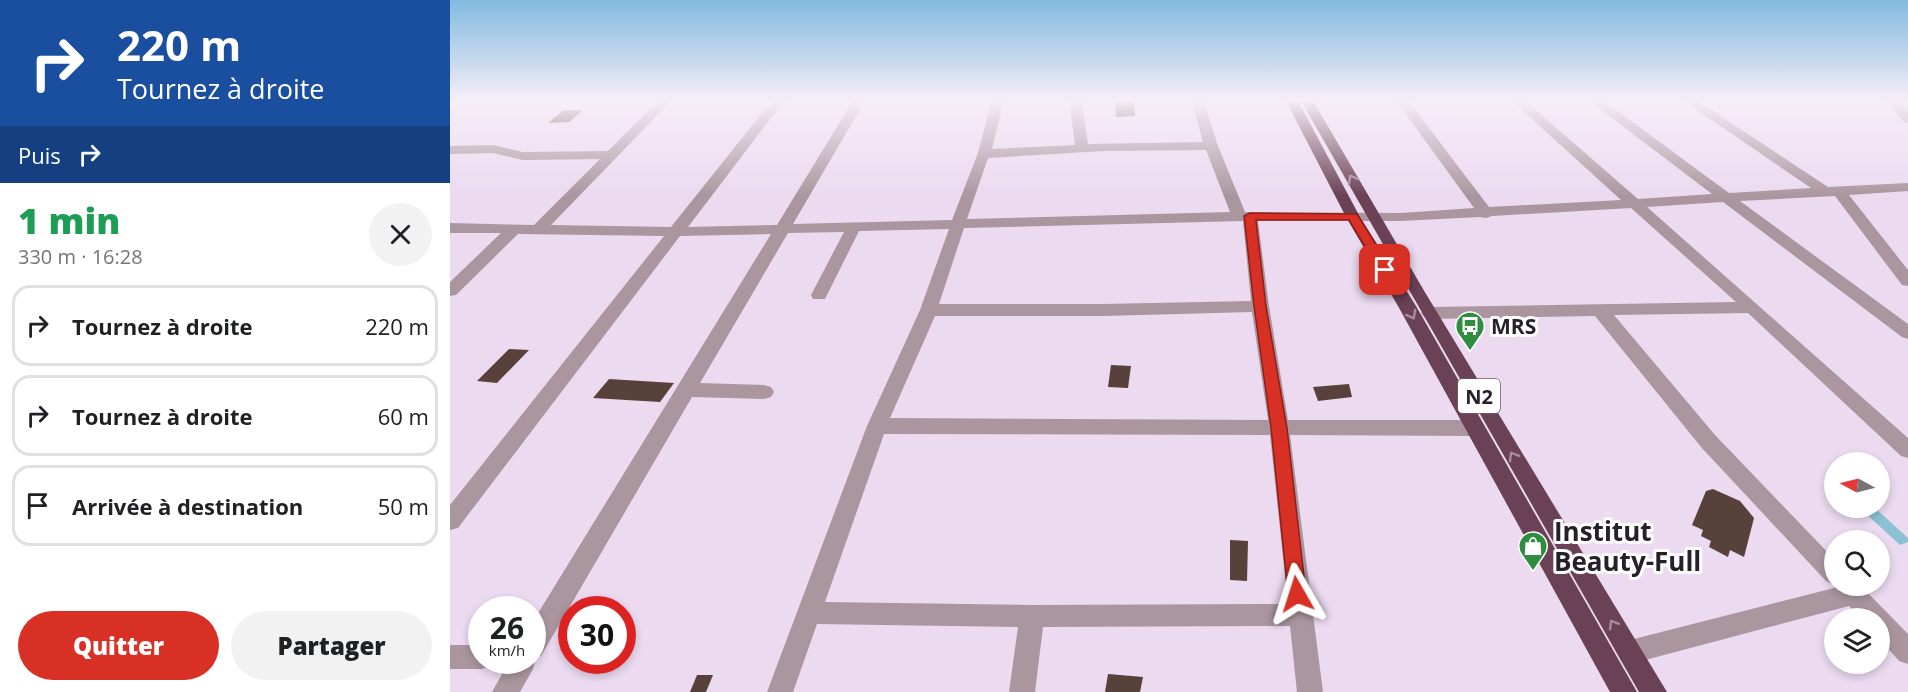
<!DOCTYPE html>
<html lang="fr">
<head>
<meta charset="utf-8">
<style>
	:root { --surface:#fff; --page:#f2f2f2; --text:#202124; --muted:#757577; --line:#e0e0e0; --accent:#d93025 }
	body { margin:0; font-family:"Open Sans",sans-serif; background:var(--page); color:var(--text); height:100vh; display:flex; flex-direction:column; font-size:22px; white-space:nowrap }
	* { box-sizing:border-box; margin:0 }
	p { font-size:20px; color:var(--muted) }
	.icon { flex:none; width:33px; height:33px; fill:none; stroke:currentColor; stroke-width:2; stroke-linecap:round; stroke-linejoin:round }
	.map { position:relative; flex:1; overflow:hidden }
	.panel { display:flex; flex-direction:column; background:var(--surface); width:450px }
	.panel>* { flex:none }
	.guide { background:#1a4fa0; color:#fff; overflow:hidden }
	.needle { width:39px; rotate:277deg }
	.controls { position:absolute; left:1374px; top:452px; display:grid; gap:12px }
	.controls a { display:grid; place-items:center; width:66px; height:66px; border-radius:50%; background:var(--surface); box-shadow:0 3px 9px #0003; font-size:30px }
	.speed { position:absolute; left:18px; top:596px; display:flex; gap:12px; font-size:30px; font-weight:700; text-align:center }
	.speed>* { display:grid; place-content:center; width:78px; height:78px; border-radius:50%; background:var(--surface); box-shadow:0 3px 9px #0003; line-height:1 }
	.speed small { font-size:15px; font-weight:400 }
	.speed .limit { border:9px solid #d22; background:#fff; color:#111 }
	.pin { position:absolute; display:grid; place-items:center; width:51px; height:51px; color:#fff; margin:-26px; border-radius:12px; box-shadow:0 3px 9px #0006 }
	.me { position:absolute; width:66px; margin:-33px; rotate:354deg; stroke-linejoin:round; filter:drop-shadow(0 0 4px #0008) }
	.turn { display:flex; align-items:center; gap:21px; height:126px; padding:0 18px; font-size:27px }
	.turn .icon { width:78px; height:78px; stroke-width:2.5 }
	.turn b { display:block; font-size:42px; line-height:51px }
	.then { display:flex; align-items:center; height:57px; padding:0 18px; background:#0003; gap:12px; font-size:22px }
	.round { display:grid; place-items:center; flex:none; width:63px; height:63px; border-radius:32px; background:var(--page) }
	.headline { display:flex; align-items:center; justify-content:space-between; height:102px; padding:0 18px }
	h1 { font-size:36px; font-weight:800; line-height:45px; color:#1e9e55 }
	.action { display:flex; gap:12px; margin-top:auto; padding:12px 18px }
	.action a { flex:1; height:69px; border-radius:36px; background:var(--accent); color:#fff; font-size:24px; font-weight:800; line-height:69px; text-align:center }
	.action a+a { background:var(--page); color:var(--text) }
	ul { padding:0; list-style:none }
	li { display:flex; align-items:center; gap:18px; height:81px; margin:0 12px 9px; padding:0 6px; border:3px solid var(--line); border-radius:18px }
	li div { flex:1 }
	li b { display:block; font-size:22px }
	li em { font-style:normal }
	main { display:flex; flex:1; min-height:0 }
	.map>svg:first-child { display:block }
</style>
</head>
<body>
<main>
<section class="panel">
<div class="guide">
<div class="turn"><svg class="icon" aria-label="right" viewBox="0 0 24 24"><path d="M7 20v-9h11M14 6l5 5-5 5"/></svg><div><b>220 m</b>Tournez à droite</div></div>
<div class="then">Puis<svg class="icon" aria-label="right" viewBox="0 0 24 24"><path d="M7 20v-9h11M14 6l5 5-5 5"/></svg></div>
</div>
<div class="headline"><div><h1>1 min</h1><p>330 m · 16:28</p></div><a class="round"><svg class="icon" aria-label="close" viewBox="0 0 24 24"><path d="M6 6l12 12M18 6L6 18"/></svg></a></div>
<ul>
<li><svg class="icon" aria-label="right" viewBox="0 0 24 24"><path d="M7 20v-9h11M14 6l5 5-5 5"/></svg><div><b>Tournez à droite</b></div><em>220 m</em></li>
<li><svg class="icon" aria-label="right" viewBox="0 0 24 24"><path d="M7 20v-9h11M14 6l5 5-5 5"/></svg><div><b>Tournez à droite</b></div><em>60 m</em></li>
<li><svg class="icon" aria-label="arrive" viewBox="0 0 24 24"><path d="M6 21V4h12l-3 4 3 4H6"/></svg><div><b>Arrivée à destination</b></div><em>50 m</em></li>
</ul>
<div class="action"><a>Quitter</a><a>Partager</a></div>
</section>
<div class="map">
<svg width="1458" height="692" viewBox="0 0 1458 692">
	<rect width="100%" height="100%" fill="#ebdaf0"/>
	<polygon fill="#8ac2d3" points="1426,509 1458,538 1458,542 1450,545 1414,512"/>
	<g fill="#58403b">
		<polygon points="684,99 685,116 666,117 665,100"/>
		<polygon points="114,110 133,110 119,122 98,123"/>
		<polygon points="59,349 79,350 47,383 27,381"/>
		<polygon points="661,365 681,366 678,388 658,387"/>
		<polygon points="159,379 224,383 210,402 143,398"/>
		<polygon points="899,384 902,397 868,401 863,387"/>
		<polygon points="1263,489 1290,501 1304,518 1294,557 1280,550 1278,557 1259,547 1261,541 1251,536 1253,530 1242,525 1256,491"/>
		<polygon points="780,540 798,541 797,581 780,580"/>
		<polygon points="658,674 693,677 690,692 655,692"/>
		<polygon points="247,675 263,675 256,692 240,692"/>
	</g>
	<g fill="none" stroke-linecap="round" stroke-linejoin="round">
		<g fill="#ab969f" fill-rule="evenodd">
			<path d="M 210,99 L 223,99 L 101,225 L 221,227 L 312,113 L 327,99 L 340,99 L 320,119 L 238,227 L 327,225 L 404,99 L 416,99 L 343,224 L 502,220 L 528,153 L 542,99 L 554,99 L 542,149 L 625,145 L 619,99 L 631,99 L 638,144 L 753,142 L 741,99 L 753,99 L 768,146 L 795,212 L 951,213 L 1024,208 L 945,99 L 957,99 L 1039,207 L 1171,200 L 1060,99 L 1073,99 L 1188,199 L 1262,194 L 1137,99 L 1151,99 L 1279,193 L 1361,188 L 1231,99 L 1245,99 L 1378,187 L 1458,183 L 1458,191 L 1399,195 L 1458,270 L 1458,286 L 1452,285 L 1385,196 L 1290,201 L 1458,324 L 1458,339 L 1452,337 L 1273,202 L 1197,207 L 1458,438 L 1458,458 L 1451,456 L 1298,313 L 1164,315 L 1265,435 L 1384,559 L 1384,585 L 1376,581 L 1251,447 L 1145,316 L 980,319 L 974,317 L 971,313 L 974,309 L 980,307 L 1286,302 L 1181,208 L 1042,216 L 1036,218 L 1030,217 L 951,221 L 808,221 L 819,306 L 838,420 L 1024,420 L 1031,423 L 1034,428 L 1031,433 L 1024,436 L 840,435 L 873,692 L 847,692 L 840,626 L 593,627 L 585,692 L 559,692 L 568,627 L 367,624 L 343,692 L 317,692 L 417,426 L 470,310 L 499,229 L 409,231 L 375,299 L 363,299 L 361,295 L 394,232 L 338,233 L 250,383 L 314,385 L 321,387 L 324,392 L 321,397 L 314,399 L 242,397 L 91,656 L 86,658 L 83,669 L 70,692 L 42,692 L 60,660 L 82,660 L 82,623 L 321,234 L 230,236 L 8,528 L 0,530 L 0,505 L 214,236 L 68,234 L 6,295 L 0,296 L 0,282 L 51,233 L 0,233 L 0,223 L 84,225 L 150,159 L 73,160 L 43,153 L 0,154 L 0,146 L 43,145 L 73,152 L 158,151 ZM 756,150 L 780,212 L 517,219 L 538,158 L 653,151 ZM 793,221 L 801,301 L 653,304 L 489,304 L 514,228 ZM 802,312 L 818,420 L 440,418 L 485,316 L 653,316 ZM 434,434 L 820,435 L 838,604 L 582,605 L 375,602 Z"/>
			<polygon points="1433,99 1446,99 1458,112 1458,123 1454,122"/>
			<polygon points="1385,585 1410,585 1458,634 1458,664 1449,661 1430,639 1430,618 1410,618 1399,606 1180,664 1171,661 1167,652 1171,643 1180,640 1384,588"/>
			<polygon points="0,645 32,645 32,660 43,660 41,666 32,669 0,669"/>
		</g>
		<g fill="#6a4155" fill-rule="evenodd">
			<polygon points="835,99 847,99 910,217 966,306 1187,692 1160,692 948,306 896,217"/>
			<polygon points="850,99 862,99 976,294 1217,692 1189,692"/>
		</g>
	</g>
	<defs><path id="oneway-chevron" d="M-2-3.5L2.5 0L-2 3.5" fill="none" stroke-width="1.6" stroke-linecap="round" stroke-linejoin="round" transform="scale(1.5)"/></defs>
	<g stroke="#a68d99">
		<use href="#oneway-chevron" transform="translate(902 179) rotate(-120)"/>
		<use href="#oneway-chevron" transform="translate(962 315) rotate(61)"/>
		<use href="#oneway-chevron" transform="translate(1063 456) rotate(-120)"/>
		<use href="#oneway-chevron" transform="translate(1163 624) rotate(-121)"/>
	</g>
	<linearGradient id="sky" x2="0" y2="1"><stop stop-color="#82bae0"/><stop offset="0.51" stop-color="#f6eef8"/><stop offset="1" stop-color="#f6eef8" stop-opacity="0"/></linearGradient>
	<rect width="1458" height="196" fill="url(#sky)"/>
	<polygon fill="#d93025" stroke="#8d1f18" stroke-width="1.5" points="800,213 907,214 942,270 935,274 931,273 899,220 806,220 816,306 837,428 856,594 854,600 847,603 841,600 838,594 821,428 804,306 794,216"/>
	<defs>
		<g id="bus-pin" transform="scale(1.5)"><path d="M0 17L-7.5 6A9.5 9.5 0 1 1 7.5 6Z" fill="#2f8d40" stroke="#fff"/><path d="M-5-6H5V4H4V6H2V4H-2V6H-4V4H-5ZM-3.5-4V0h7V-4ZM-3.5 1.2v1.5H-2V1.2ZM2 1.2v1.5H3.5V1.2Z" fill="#fff"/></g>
		<g id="shop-pin" transform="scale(1.5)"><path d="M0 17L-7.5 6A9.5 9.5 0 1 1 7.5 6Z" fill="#2f8d40" stroke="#fff"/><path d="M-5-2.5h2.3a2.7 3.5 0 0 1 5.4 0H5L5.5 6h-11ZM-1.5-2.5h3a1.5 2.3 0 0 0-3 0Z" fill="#fff"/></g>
	</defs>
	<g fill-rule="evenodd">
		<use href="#bus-pin" x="1020" y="326"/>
		<use href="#shop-pin" x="1083" y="546"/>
	</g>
	<g text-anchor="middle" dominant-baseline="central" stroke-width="6" stroke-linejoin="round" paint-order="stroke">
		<rect fill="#fff" stroke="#676368" stroke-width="1.5" x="1008" y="379" width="42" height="34" rx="4.5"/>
		<g font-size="20" font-weight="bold" fill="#262028">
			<text x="1029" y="396">N2</text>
		</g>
		<g font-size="21" font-weight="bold" fill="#262028" stroke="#fff" text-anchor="start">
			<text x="1041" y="326">MRS</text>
		</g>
		<g font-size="26" font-weight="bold" fill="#262028" stroke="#fff" text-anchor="start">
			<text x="1104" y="531">Institut<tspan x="1104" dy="30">Beauty-Full</tspan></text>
		</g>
	</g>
</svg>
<div class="controls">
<a><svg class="needle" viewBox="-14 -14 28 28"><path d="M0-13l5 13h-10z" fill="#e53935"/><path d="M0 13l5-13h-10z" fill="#757577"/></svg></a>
<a><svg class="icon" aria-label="search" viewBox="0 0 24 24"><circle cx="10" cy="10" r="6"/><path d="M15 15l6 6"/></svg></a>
<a><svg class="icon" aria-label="layers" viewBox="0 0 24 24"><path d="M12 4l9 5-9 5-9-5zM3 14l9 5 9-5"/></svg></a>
</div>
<div class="speed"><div>26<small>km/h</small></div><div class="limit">30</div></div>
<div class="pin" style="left:935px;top:270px;background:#d93025"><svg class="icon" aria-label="arrive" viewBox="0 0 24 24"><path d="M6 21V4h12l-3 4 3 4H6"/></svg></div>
<svg class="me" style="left:847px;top:594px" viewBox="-20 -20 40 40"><path d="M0-17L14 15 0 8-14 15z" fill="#d93025" stroke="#fff" stroke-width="4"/></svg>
</div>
</main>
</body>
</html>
